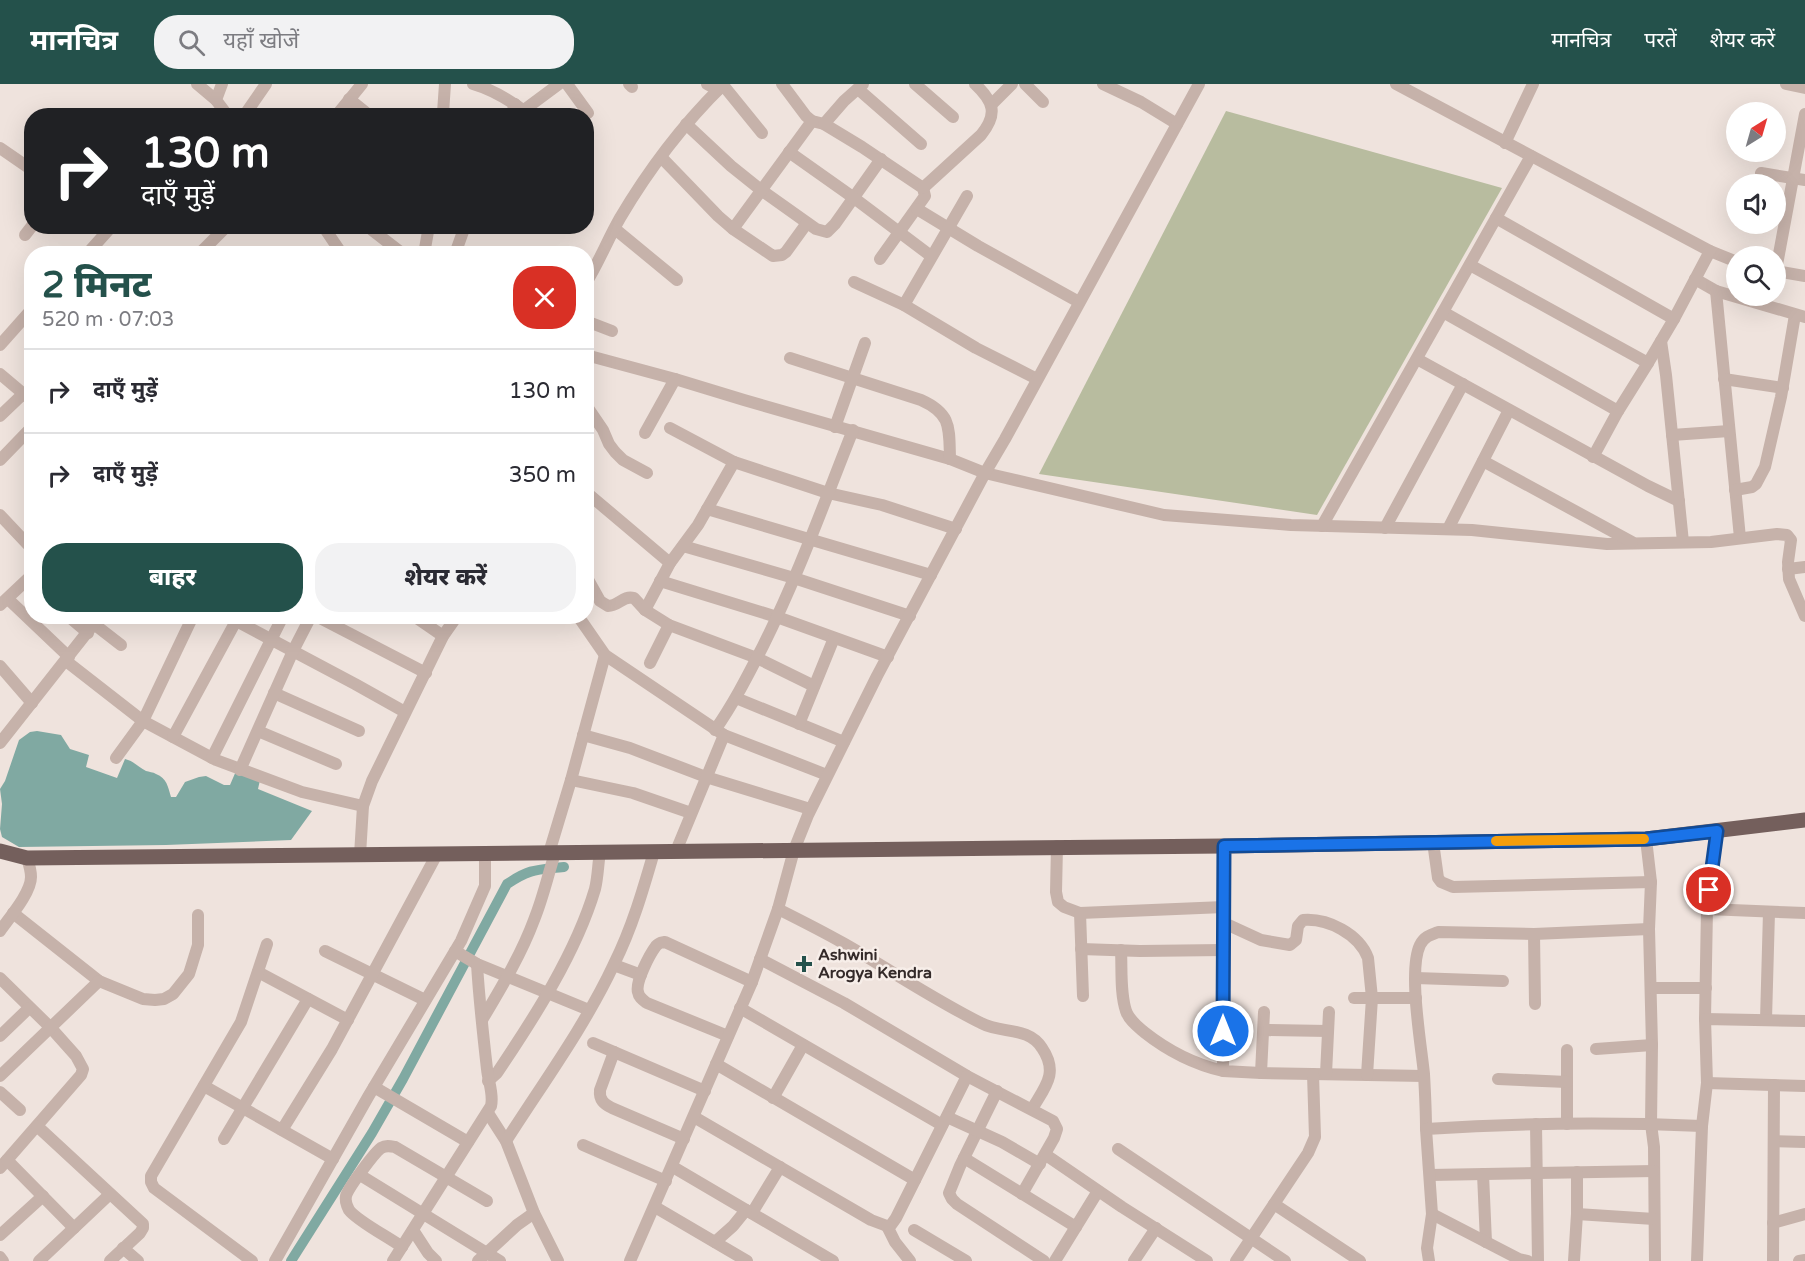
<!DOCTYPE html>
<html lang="hi">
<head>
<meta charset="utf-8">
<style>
	:root { --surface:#fff; --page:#f2f2f3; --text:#2b2b33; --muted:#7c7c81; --line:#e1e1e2; --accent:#24514b }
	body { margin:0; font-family:"Varela Round","Noto Sans Devanagari",sans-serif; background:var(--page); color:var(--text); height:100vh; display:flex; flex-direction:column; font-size:22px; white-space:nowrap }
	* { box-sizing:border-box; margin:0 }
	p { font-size:20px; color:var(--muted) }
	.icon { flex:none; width:33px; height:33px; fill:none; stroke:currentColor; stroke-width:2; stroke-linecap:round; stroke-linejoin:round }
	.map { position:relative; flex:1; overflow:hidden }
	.panel { position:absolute; left:24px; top:162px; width:570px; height:378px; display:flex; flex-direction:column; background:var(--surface); border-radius:24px; box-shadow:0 6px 24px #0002 }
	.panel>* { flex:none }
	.top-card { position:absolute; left:24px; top:24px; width:570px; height:126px; border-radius:24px; box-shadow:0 6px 24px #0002; background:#202124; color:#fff; overflow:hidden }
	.needle { width:39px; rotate:37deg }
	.tools { position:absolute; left:1726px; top:18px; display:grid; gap:12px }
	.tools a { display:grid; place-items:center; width:60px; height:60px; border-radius:50%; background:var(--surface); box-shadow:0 6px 24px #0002; font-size:30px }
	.pin { position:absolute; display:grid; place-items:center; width:51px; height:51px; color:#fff; margin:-26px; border:3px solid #fff; border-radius:50%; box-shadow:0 2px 6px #0007 }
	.me { position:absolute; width:66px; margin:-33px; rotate:0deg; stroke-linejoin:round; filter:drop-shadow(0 0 4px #0008) }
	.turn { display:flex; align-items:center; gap:21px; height:126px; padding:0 18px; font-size:27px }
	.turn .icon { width:78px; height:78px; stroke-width:2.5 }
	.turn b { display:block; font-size:42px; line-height:51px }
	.round { display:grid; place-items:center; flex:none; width:63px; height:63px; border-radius:24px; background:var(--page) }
	.head { display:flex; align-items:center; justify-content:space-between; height:102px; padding:0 18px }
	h1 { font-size:36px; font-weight:800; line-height:45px; color:var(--accent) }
	.button { display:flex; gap:12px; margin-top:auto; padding:12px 18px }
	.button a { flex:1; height:69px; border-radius:24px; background:var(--accent); color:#fff; font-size:24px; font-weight:800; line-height:69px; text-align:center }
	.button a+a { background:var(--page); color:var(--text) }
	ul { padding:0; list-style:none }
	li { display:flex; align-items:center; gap:18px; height:84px; padding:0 18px; border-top:2px solid var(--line) }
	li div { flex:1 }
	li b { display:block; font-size:22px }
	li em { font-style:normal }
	header { display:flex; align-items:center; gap:36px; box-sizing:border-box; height:84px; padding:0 30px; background:var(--accent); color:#fff }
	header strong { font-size:28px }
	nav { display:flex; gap:33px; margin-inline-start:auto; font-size:21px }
	.search { width:420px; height:54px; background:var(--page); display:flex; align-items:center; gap:15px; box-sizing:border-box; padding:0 21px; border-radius:24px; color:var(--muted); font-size:22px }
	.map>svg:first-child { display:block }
</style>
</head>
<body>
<header>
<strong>मानचित्र</strong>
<div class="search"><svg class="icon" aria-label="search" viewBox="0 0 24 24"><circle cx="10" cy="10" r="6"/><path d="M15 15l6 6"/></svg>यहाँ खोजें</div>
<nav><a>मानचित्र</a><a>परतें</a><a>शेयर करें</a></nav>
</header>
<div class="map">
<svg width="1805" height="1177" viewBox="0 0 1805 1177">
	<rect width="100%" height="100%" fill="#efe3dd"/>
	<polygon fill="#b8bc9f" points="1226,27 1502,104 1317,431 1039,390"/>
	<path fill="#80a9a2" d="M 37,647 L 61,651 L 70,665 L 89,671 L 86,683 L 117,694 L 125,675 C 134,677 138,683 146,687 C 149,688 153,688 156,690 C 167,694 168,703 171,713 L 176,713 L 185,698 L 199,693 L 206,692 L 224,701 L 230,701 L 236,687 L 260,696 L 258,705 L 312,727 L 291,756 L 166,761 L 19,763 L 2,753 L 0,745 L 2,720 L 0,705 L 5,697 L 19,656 L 30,648 Z"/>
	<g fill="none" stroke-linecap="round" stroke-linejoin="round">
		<path stroke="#80a9a2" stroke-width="10" d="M 291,1177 L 372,1049 L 403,995 L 507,800 C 531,784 537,786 564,783"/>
		<g stroke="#c6b2aa" stroke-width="12">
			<polyline points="197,0 216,16"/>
			<polyline points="222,0 216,16 228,32"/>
			<path d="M 473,0 C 494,6 513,18 531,32"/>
			<polyline points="567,0 588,29"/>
			<polyline points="629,0 632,3"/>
			<polyline points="707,0 718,6"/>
			<polyline points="782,0 806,32 812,37 824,40 862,63 923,104 925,112 880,175"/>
			<polyline points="915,0 953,33"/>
			<polyline points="1025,0 1043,18"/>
			<polyline points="1103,0 1141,18 1177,40"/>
			<polyline points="1396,0 1710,167 1737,178"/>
			<polyline points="1786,0 1805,4"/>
			<polyline points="723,1 762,49"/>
			<polyline points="858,5 921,60"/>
			<polyline points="349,15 370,32"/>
			<polyline points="991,21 1012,0"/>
			<polyline points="524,26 559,0"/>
			<polyline points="443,29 445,0"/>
			<polyline points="244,32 266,0"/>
			<polyline points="336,32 362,0"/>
			<polyline points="511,32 515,20"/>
			<polyline points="686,40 731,82 761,106 816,145 827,148 835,140 881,75"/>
			<polyline points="824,40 844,17 863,0"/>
			<polyline points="1505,59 1533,0"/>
			<polyline points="0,64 32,86"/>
			<polyline points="789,68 854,114 931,172"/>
			<polyline points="661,73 718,132 733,145 773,172 782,171 786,168 807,139"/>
			<polyline points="1761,89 1805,96"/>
			<path d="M 923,104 L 981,51 C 998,30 994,18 975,0"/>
			<polyline points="917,125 978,162 1079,218"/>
			<polyline points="1496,134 1674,235"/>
			<polyline points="323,142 342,170"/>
			<polyline points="615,145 677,196"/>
			<polyline points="733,145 812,37"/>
			<polyline points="372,146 403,170"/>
			<polyline points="25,151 32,142"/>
			<polyline points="87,170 112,142"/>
			<polyline points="199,170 227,142"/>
			<polyline points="424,170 429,142"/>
			<polyline points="455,170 465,142"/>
			<polyline points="1470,181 1648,279"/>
			<polyline points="1776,186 1805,30"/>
			<polyline points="1776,187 1805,192"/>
			<polyline points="1695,195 1716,207 1805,233"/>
			<polyline points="854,198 904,221 976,264 1037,295"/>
			<path d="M 586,199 C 599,178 608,155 620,134 C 649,85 684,39 724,0"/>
			<polyline points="1716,207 1740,454"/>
			<polyline points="904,221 967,112"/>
			<polyline points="1443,228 1618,327"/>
			<polyline points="586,237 612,247"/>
			<polyline points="1661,257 1666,291 1683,458"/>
			<polyline points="0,261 32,225"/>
			<polyline points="586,271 675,295 744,316 950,375 985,389 1164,431 1291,441 1472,446 1607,460 1711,458 1777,450 1787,451 1791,456 1788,478 1789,495 1805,532"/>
			<path d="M 790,274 L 921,316 C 952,330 949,344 950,375"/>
			<polyline points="1417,275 1648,402 1679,417"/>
			<polyline points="0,290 32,317"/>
			<polyline points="1724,295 1783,304"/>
			<polyline points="586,321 603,346 609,360 615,368 623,376 647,389"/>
			<polyline points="0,332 23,310"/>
			<polyline points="835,343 865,259"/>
			<polyline points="670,344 734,378 828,409 882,421 956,445"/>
			<polyline points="645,349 675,295"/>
			<polyline points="1672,351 1729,347"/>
			<polyline points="1593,373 1618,327 1648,279 1674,235 1710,167"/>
			<polyline points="0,376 32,343"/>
			<polyline points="1483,377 1632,458"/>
			<polyline points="1735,406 1752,403 1756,400 1765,383 1781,313 1795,231"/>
			<polyline points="586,408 670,479"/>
			<polyline points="707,425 931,491"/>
			<polyline points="0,431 32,465"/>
			<polyline points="1322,442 1531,72"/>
			<polyline points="1385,444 1463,300"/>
			<polyline points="1448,445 1509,326"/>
			<polyline points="683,462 794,494 910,532"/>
			<polyline points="1788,485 1805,483"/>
			<path d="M 586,492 L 600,517 L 608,522 C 619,522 623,511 634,514 L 645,526 L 669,541 L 757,574 L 814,602"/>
			<polyline points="660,497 777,533 888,573"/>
			<polyline points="8,515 69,573"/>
			<polyline points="0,521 32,491"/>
			<polyline points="645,526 670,479 698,441 734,378"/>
			<polyline points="68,532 88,549"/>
			<polyline points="227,532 355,600 405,628"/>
			<polyline points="316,532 426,589"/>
			<polyline points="414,532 443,552"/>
			<polyline points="578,532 605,571 724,651 827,691"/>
			<polyline points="94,540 121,561"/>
			<polyline points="66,577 143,637 216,676 302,708 363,722"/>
			<polyline points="650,579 669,541"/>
			<polyline points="0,582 32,619"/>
			<polyline points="274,609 359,647"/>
			<polyline points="736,614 844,658"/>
			<polyline points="799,640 834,554"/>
			<path d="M 715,646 C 734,619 748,591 763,562 C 798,492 824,419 853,346"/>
			<polyline points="258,647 336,680"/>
			<polyline points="583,651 630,664 706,693 810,725"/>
			<polyline points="173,653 236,537"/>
			<polyline points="0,659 100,532"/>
			<polyline points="116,674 143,637 193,532"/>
			<polyline points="212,674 283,532"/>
			<polyline points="240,686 293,567 311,532"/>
			<polyline points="571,696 633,709 691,729"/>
			<polyline points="1646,755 1651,798 1649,845 1652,961 1651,1040 1654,1063 1655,1177"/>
			<polyline points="1433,758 1438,794 1441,798 1453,803 1651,798"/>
			<polyline points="1057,762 1056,808 1058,818 1064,823 1080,829 1224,823"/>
			<polyline points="1224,762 1223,987 1261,989 1424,992"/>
			<polyline points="676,767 724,651"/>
			<polyline points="549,769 571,696 605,571"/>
			<polyline points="360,771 363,722 372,697 443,552 457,532"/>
			<path d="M 778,825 C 800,836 822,847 843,859 C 889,885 933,915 981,939 C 1001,950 1028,942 1042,964 C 1059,989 1045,1003 1032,1025"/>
			<polyline points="1707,825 1805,829"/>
			<polyline points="13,829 99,897 143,915 155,916 164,915 173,910 189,890 198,861 198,831"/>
			<polyline points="1080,829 1083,912"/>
			<path d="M 1224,839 L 1261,856 L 1290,861 L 1296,856 L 1298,842 L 1303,836 C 1328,834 1359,850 1368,874 L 1372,914 L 1367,991"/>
			<path d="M 0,847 C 9,834 31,809 31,793 C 31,787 29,780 27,774"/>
			<polyline points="1534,850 1535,920"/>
			<polyline points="1081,865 1140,867 1223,866"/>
			<path d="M 1121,866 C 1122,886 1120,909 1126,927 C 1129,936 1137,942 1144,948 C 1168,967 1193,980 1223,987"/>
			<polyline points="325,867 425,916"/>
			<polyline points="455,867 477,880 589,926"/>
			<polyline points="760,875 844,919 967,992 1053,1037 1057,1045 1054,1054 1022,1110"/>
			<polyline points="614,881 641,891"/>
			<polyline points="258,888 348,936"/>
			<polyline points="0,894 51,944 76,972 83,985 81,991 0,1084"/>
			<polyline points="1416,894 1503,897"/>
			<polyline points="1651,904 1706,904"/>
			<polyline points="1354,914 1416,914"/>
			<polyline points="740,924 942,1041"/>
			<polyline points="1705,935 1707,825 1717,747"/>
			<path d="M 482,936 C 501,904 521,871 534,836 C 543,814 548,791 555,769"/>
			<polyline points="1766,936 1769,828"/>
			<polyline points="1264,946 1328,947"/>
			<polyline points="0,952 29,924"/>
			<path d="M 728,952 L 647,919 C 643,916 639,914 638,908 C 635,898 650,870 656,862 C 660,858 660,859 665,858 L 752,898"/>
			<polyline points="593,959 705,1007"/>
			<polyline points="1596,965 1652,961"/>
			<polyline points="1567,966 1567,1040"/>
			<path d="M 614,968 L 600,1006 C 599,1016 604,1020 612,1024 L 684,1055"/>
			<polyline points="716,980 915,1096"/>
			<polyline points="1261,989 1264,928"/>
			<polyline points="1326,990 1329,928"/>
			<polyline points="0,992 99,897"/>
			<polyline points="1498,995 1567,998"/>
			<path d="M 488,997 L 497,989 C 534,934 576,869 595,805 C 598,793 598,780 600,768"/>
			<polyline points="1707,999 1805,1002"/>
			<polyline points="204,1002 333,1075"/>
			<polyline points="374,1003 468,1058"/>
			<polyline points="997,1007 960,1082 949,1109 952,1115 957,1120 1044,1177"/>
			<polyline points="0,1008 20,1026"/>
			<polyline points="773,1014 803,961"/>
			<polyline points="488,1029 506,1057 534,1129 558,1177"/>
			<polyline points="694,1033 871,1136 887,1142 891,1141 896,1134 967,992"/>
			<polyline points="947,1033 1002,1058 1040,1080"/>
			<polyline points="1536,1040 1538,1177"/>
			<polyline points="37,1042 143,1140 143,1144 140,1149 110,1177"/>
			<path d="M 1426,1045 C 1426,1027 1425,1008 1424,990 C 1421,960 1408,886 1420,861 C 1424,853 1430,851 1438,848 L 1534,850 L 1649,845"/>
			<polyline points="282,1046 332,965 437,770"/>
			<polyline points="224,1055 308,915"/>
			<path d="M 506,1057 C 543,999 585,942 614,880 C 632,844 643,806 654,768"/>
			<polyline points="1774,1057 1805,1058"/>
			<polyline points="583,1061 666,1097"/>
			<polyline points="1118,1065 1285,1177"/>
			<polyline points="1046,1071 1122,1123 1207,1177"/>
			<polyline points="964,1074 1076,1143"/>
			<polyline points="7,1076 74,1144"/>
			<polyline points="673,1083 833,1177"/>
			<polyline points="1483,1090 1486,1158"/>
			<polyline points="360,1091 500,1177"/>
			<polyline points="1430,1091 1654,1087"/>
			<polyline points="1274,1120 1360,1177"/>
			<polyline points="655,1123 747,1177"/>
			<polyline points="752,1129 780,1083"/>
			<polyline points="1432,1130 1519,1175 1528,1177"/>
			<polyline points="1577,1130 1654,1135"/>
			<polyline points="1773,1139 1805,1130"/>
			<polyline points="887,1142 895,1158 910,1177"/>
			<polyline points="413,1146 428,1169 436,1177"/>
			<polyline points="914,1146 966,1177"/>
			<polyline points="0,1151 43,1112"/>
			<polyline points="715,1158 733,1142 746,1126"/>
			<path d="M 402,1163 C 390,1154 357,1137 349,1126 C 347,1122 345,1116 346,1112 C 348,1104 375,1068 381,1064 C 386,1061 390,1062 395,1063 L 487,1117"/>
			<polyline points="123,1164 138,1177"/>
			<polyline points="0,1173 3,1177"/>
			<polyline points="39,1177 110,1110"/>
			<polyline points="252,1177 154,1104 151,1098 151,1092 241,938 267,860"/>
			<polyline points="275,1177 368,1013 461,857 485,802 485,769"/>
			<path d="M 393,1177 L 491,1022 C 494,1010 488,997 487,985 C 483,950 479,915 477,880"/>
			<polyline points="478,1177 517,1141 534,1129"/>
			<polyline points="630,1177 752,898 778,825 794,766 808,731 877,592 985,389 1005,355 1199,0"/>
			<polyline points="1055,1177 1098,1107"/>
			<polyline points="1134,1177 1156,1144"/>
			<polyline points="1236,1177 1308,1069 1315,1053 1313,990"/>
			<path d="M 1429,1177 L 1427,1164 L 1432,1130 L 1426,1045 C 1518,1039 1610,1038 1702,1042"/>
			<polyline points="1574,1177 1577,1130 1577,1088"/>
			<polyline points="1697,1177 1702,1042 1707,999 1705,935 1805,937"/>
			<polyline points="1773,1177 1774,1001"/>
			<polyline points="1799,1177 1805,1176"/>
		</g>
		<polyline stroke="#745f5c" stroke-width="15" points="0,767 27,774 1224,762 1646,755 1805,736"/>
	</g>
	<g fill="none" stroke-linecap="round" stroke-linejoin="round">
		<g stroke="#114b97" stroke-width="15">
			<polyline id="route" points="1223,947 1224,762 1646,755 1717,747 1709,806"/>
		</g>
		<use href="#route" stroke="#1a73e8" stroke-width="10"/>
		<polyline stroke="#f59e0b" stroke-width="10" points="1496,757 1644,755"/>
	</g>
	<path fill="#24514b" stroke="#f7eee9" stroke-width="2" d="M801 871h6v6h6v6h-6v6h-6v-6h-6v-6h6z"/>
	<g text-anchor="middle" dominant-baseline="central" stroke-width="5" stroke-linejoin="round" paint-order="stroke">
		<g font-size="16" font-weight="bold" fill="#342a29" stroke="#f7eee9" text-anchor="start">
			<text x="818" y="871">Ashwini<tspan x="818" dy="18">Arogya Kendra</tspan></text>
		</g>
	</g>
</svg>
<div class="tools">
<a><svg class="needle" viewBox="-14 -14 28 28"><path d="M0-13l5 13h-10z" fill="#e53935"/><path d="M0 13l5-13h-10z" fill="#7c7c81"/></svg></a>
<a><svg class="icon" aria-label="sound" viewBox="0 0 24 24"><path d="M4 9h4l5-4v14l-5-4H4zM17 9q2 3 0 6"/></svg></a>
<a><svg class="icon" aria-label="search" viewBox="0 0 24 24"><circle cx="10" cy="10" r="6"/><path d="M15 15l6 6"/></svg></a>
</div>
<div class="pin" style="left:1709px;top:806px;background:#d93025"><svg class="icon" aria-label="arrive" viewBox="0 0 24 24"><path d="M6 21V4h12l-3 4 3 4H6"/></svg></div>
<svg class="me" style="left:1223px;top:947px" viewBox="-20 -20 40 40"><circle r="17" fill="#1a73e8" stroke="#fff" stroke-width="3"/><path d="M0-11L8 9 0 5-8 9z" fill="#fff"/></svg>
<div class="top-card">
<div class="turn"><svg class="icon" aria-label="right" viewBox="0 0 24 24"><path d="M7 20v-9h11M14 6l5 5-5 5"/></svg><div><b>130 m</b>दाएँ मुड़ें</div></div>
</div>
<section class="panel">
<div class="head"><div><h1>2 मिनट</h1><p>520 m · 07:03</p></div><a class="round" style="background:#d93025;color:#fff"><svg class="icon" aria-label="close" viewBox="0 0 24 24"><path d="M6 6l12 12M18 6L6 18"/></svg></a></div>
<ul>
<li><svg class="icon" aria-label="right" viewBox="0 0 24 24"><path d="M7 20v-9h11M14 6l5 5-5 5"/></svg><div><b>दाएँ मुड़ें</b></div><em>130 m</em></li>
<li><svg class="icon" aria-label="right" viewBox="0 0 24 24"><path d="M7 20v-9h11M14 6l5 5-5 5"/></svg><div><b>दाएँ मुड़ें</b></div><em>350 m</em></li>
</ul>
<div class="button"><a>बाहर</a><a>शेयर करें</a></div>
</section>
</div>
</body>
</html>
